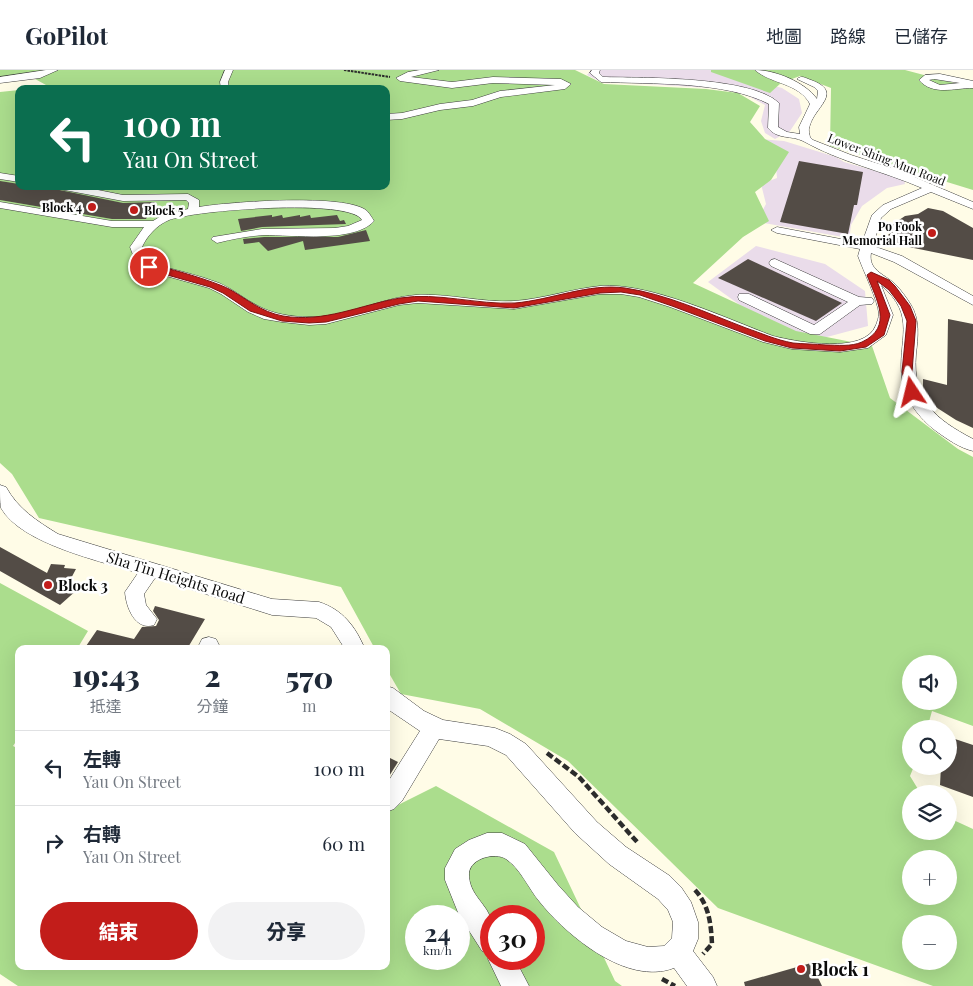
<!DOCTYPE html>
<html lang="zh-TW">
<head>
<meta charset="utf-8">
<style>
	:root { --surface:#fff; --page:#f2f2f3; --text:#1f2937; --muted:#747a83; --line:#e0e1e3; --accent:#c21d1a }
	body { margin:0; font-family:"Playfair Display","Noto Sans TC",serif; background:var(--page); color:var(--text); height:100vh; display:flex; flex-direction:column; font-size:19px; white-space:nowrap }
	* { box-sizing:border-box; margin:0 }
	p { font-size:16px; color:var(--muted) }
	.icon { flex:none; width:28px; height:28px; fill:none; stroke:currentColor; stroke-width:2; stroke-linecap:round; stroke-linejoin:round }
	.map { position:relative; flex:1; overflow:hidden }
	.details { position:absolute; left:15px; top:575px; width:375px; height:325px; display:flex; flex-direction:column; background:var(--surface); border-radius:10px; box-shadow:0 5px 20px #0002 }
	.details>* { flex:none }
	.guide { position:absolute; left:15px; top:15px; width:375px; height:105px; border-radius:10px; box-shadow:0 5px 20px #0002; background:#0b6e4f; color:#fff; overflow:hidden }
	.controls { position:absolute; left:902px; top:585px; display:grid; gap:10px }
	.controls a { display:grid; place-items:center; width:55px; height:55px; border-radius:50%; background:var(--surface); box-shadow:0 5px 20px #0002; font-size:25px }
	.speed { position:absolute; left:405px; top:835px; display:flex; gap:10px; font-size:25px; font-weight:700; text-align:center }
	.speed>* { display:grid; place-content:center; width:65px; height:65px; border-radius:50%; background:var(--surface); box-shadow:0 5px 20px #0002; line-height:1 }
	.speed small { font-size:12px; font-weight:400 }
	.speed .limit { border:8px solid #d22; background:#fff; color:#111 }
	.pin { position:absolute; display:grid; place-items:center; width:42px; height:42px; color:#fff; margin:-21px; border:2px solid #fff; border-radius:50%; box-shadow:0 1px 5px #0007 }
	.me { position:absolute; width:55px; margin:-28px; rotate:350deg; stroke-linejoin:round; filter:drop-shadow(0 0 4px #0008) }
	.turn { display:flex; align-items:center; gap:18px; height:105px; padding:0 25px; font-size:22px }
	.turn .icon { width:65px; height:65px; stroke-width:2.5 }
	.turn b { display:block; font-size:35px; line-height:42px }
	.eta { display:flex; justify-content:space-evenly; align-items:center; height:85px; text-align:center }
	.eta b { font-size:30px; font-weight:800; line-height:35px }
	.cta { display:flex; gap:10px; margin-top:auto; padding:10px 25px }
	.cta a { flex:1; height:58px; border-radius:30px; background:var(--accent); color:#fff; font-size:20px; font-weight:800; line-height:58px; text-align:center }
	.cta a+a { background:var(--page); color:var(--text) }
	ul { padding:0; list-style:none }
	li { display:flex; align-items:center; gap:15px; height:75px; padding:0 25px; border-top:1px solid var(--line) }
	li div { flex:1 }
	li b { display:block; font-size:19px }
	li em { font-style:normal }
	header { display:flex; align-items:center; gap:30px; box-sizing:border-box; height:70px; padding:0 25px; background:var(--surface); border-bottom:1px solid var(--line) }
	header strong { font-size:24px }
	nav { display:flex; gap:28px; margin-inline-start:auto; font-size:18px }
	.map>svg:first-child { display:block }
</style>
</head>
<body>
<header>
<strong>GoPilot</strong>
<nav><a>地圖</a><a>路線</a><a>已儲存</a></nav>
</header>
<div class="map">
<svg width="973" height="916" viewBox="0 0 973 916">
	<rect width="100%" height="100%" fill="#fffce7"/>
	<g fill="#eadcea">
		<polygon points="591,0 718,0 782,18 799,29 802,43 790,61 775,69 765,63 761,51 765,35 741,22 710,18 599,11 587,5"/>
		<polygon points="758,69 784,71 836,87 844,92 893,106 904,110 905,114 887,118 862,136 851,155 850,163 854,169 764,153 759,147 766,134 761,114 777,108 776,96"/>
		<polygon points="756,176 825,194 865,221 868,256 812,271 751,243 708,212"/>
	</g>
	<g fill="#abdd8d" fill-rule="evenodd">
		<path d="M 0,0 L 575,0 L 604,14 L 706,19 L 738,23 L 760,36 L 750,52 L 765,69 L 789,82 L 771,110 L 755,122 L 769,151 L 743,167 L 693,213 L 796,261 L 872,276 L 890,328 L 958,379 L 973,387 L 973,656 L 932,641 L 927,659 L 911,659 L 911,696 L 914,696 L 910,706 L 921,724 L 911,724 L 911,761 L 949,761 L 949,748 L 973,759 L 973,916 L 933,916 L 718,838 L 568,691 L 480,639 L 401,624 L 386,598 L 386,579 L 375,579 L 341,517 L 39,448 L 12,404 L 0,393 L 0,22 L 19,20 L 19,116 L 386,116 L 386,19 L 26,19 L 46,15 L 26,4 L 0,8 ZM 911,594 L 949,594 L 949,631 L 911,631 ZM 911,789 L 949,789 L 949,826 L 911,826 ZM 911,854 L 949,854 L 949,891 L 911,891 Z"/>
		<polygon points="711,0 905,0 973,18 973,120 830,76 831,18 800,6 781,13 770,23 711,2"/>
		<path d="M 0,513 L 88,561 L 77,579 L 19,579 L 19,667 L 13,676 L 19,679 L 19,896 L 386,896 L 386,741 L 436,716 L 554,782 L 615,911 L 622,916 L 18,916 L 0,904 ZM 416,846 L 459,846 L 459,889 L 416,889 ZM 491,846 L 534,846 L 534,889 L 491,889 Z"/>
	</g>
	<g fill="#534c46">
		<polygon points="799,91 863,102 857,135 854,135 848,164 780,152"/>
		<polygon points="0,111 19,114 19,116 40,116 123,133 155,132 146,149 112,149 0,130"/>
		<polygon points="928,138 943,141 973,158 973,190 894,174 888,165 893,161 890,156 905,146 918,144"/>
		<polygon points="272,145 272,147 282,145 283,148 300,145 300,147 310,145 311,148 337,145 340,151 344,150 346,154 262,157 241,161 238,149"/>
		<polygon points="366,160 370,171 305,180 303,171 268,181 259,172 244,174 243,169 264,167 338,167"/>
		<polygon points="748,189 842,233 816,251 718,208"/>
		<polygon points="948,249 973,254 973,358 956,350 931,334 923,321 923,309 947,315"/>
		<polygon points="0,477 47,503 51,494 65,495 64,498 76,499 68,514 78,519 60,535 0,501"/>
		<polygon points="155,536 205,549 187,579 84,579 97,560 134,569 142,557 156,556 159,550 153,541"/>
		<polygon points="949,667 973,675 973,727 940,715 941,696 949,696"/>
		<polygon points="386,686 398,692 386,711"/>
		<polygon points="811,893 822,916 745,916 744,912"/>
	</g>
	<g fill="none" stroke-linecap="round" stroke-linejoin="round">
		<g stroke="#3d3d3d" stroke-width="1">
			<g id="minor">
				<polygon points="46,0 58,0 40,8 0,13 0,7"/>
				<polygon points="225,0 233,0 228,12 229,19 221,19 220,12"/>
				<polygon points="420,0 439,0 411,7 452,12 493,7 561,9 571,14 565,19 501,27 473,36 440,40 402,49 386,50 386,44 402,43 440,34 472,30 500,21 555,15 493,13 452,18 400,11 396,8 408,2"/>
				<path d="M 592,0 L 600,0 L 599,3 L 603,7 C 643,8 751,6 779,33 L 778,57 L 787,62 L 800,64 L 799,57 L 810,34 C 799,13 771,14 755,0 C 775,0 805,12 817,29 L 818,21 L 814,17 L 797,9 C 802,5 805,8 811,10 C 844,22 815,37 810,55 C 808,59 809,63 810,67 L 813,70 L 851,85 L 898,100 L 973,132 L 973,139 L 931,122 L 891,139 L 881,148 L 873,176 L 902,186 L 973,226 L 973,235 L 894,192 L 871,183 C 868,200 884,204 895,214 C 901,220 906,227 911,235 C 920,250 918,267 916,284 C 912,330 935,349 973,369 L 973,381 C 960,378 947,369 936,361 C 919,348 905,330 902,308 C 897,271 918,246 881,215 L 893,245 L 886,265 L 868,278 L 840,282 L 792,279 L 763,272 L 670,237 L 639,227 L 621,224 L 600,224 L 514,239 L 418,233 L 399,235 L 326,254 L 309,255 L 282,252 L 264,249 L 248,242 L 221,224 L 209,218 L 145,200 L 135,190 L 130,177 L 144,157 L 112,157 L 0,138 L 0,132 L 112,151 L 153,151 L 161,146 L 188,139 L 189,133 L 186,130 L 123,131 L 59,119 L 54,116 L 78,116 L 123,125 L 188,124 L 199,130 L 199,137 C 228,132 347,123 367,141 C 370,144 372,148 374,151 C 355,173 291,165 264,165 C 248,166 232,169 217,173 L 211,169 L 213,167 L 262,159 L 335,158 L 348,156 L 362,150 C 350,128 194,140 169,150 C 157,155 147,166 142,177 L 146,188 L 153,194 C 175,200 198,205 219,213 C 233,219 244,229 258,236 C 273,244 292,247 309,247 C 345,248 380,228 416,225 C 449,223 482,233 514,231 C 543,229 571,219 600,216 C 649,212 725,248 773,266 C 797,272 865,285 876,255 C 877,252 879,247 879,244 C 878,231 863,200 858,186 L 860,179 L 777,163 L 771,160 L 777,157 L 862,173 L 872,145 L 883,135 L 922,118 C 883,101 840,92 803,71 C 791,65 778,70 768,58 L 769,34 C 725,11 651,14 601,12 L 590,3 Z"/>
				<path d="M 940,4 L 973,11 L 973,18 C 954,18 933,26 919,10 L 925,5 ZM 934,9 L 960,13 L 940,15 L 929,10 Z"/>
				<polygon points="0,103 19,106 19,112 0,109"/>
				<polygon points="775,189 859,227 872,228 874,231 872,234 860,235 820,264 810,264 739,230 738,227 739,224 749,224 814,255 848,232 771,196 769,193 771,190"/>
				<path d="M 0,415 L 6,417 C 18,439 37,451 58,464 L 272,529 L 319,532 C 343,540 355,556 365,579 L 345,579 L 331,557 L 316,548 L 272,545 L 155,508 L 144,524 L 146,535 L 157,549 L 154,555 C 135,561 126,537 125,522 L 138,503 C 101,491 21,474 1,438 C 0,432 0,422 0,415 Z"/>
				<polygon points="209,567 216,569 221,579 201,579 199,575 202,569"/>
				<path d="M 386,616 L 393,618 L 424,641 L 443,650 L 495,658 L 510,664 L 526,674 L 597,752 L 626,777 L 670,806 L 681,817 L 691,832 L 698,852 L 698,869 L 693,881 L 713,907 L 717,916 L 687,916 L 674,898 C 627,916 567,866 539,831 C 529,819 520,798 506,789 C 495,782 471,788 469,803 C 468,825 489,835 491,851 C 493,863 491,877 491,889 L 515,889 L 529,916 L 501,916 L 488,889 L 490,884 L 482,881 L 459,845 L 445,810 L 445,798 L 455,779 L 469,770 L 487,763 L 502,763 L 525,774 L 558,815 L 578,837 L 602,857 L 626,871 L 648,877 L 664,876 L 672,868 L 673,852 L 668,840 L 658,829 L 609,794 L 575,763 L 506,685 L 488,676 L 439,669 L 402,731 L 394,739 L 386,742 L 386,715 L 420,661 L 386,638 Z"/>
			</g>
		</g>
		<polyline stroke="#2c2c2c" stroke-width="2" stroke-dasharray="2.5 1" stroke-linecap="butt" points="344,0 390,7"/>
		<g stroke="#2c2c2c" stroke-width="4.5" stroke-dasharray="7 3" stroke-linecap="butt">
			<polyline points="547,683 579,707 638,773"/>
			<path d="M 695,820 C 709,835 711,854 712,874 L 703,884"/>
			<polyline points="662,909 675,916"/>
		</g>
		<use href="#minor" fill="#fff" fill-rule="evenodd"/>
	</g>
	<path fill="#c21d1a" stroke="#7e1311" d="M 146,195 C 159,194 216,212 229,219 C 247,229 261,242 283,246 C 324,253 360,235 400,228 C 438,222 477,235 515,233 C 551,230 588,213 625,218 C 666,224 707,243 746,258 C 761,263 776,270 793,273 C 803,274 815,274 826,275 C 837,275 851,277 862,272 C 894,257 876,229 867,205 L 871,202 L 889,210 L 895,216 L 910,236 L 916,251 L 912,302 L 917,322 L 912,326 L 909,325 L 902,302 L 907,251 L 901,236 L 889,220 L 877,211 L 890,245 L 884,265 L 866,277 L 840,281 L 792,278 L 765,271 L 672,236 L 640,225 L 621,222 L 600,223 L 514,238 L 418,231 L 399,234 L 326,252 L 309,253 L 282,251 L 250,241 L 223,223 L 210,217 L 146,199 Z"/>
	<g fill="#c21d1a" stroke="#fff" stroke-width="2">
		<circle cx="92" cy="137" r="5"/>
		<circle cx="134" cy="140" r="5"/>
		<circle cx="932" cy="163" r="5"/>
		<circle cx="48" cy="515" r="5"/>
		<circle cx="801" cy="899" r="5"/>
	</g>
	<g text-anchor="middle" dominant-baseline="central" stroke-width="5" stroke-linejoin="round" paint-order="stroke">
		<g font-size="12" fill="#0a0a0a" stroke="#fff">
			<text transform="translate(887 89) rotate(21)">Lower Shing Mun Road</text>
		</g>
		<g font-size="12" font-weight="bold" fill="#0a0a0a" stroke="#fff" text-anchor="end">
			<text x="82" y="137">Block 4</text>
			<text x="144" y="140" text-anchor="start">Block 5</text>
			<text x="922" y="156">Po Fook<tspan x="922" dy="14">Memorial Hall</tspan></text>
		</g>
		<g font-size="15" fill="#0a0a0a" stroke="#fff">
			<text transform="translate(176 507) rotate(17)">Sha Tin Heights Road</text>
		</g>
		<g font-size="15" font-weight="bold" fill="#0a0a0a" stroke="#fff" text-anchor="start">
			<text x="58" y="515">Block 3</text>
		</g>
		<g font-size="18" font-weight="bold" fill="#0a0a0a" stroke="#fff" text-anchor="start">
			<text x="811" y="899">Block 1</text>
		</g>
	</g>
</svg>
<div class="controls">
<a><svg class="icon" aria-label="sound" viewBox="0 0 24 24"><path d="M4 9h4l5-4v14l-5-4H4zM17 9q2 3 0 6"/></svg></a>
<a><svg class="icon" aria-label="search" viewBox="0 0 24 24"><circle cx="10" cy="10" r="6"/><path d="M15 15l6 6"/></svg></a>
<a><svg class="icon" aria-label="layers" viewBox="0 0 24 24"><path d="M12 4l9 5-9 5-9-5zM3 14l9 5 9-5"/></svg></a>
<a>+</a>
<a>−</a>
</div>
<div class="speed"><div>24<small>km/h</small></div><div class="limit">30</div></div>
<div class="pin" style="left:149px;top:197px;background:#d93025"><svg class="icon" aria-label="arrive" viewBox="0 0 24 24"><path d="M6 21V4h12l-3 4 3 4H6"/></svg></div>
<svg class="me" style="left:912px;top:322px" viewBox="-20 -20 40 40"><path d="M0-17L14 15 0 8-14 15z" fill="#c21d1a" stroke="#fff" stroke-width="4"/></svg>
<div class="guide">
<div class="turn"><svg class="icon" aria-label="left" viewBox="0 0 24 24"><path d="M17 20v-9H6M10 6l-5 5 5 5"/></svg><div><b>100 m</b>Yau On Street</div></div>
</div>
<section class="details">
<div class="eta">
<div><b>19:43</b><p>抵達</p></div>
<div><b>2</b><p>分鐘</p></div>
<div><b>570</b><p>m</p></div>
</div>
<ul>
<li><svg class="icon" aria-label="left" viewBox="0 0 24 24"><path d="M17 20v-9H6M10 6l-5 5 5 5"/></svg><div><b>左轉</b><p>Yau On Street</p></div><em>100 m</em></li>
<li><svg class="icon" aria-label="right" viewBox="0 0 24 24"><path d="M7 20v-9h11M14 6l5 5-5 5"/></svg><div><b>右轉</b><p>Yau On Street</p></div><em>60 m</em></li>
</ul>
<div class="cta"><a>結束</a><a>分享</a></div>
</section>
</div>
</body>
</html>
